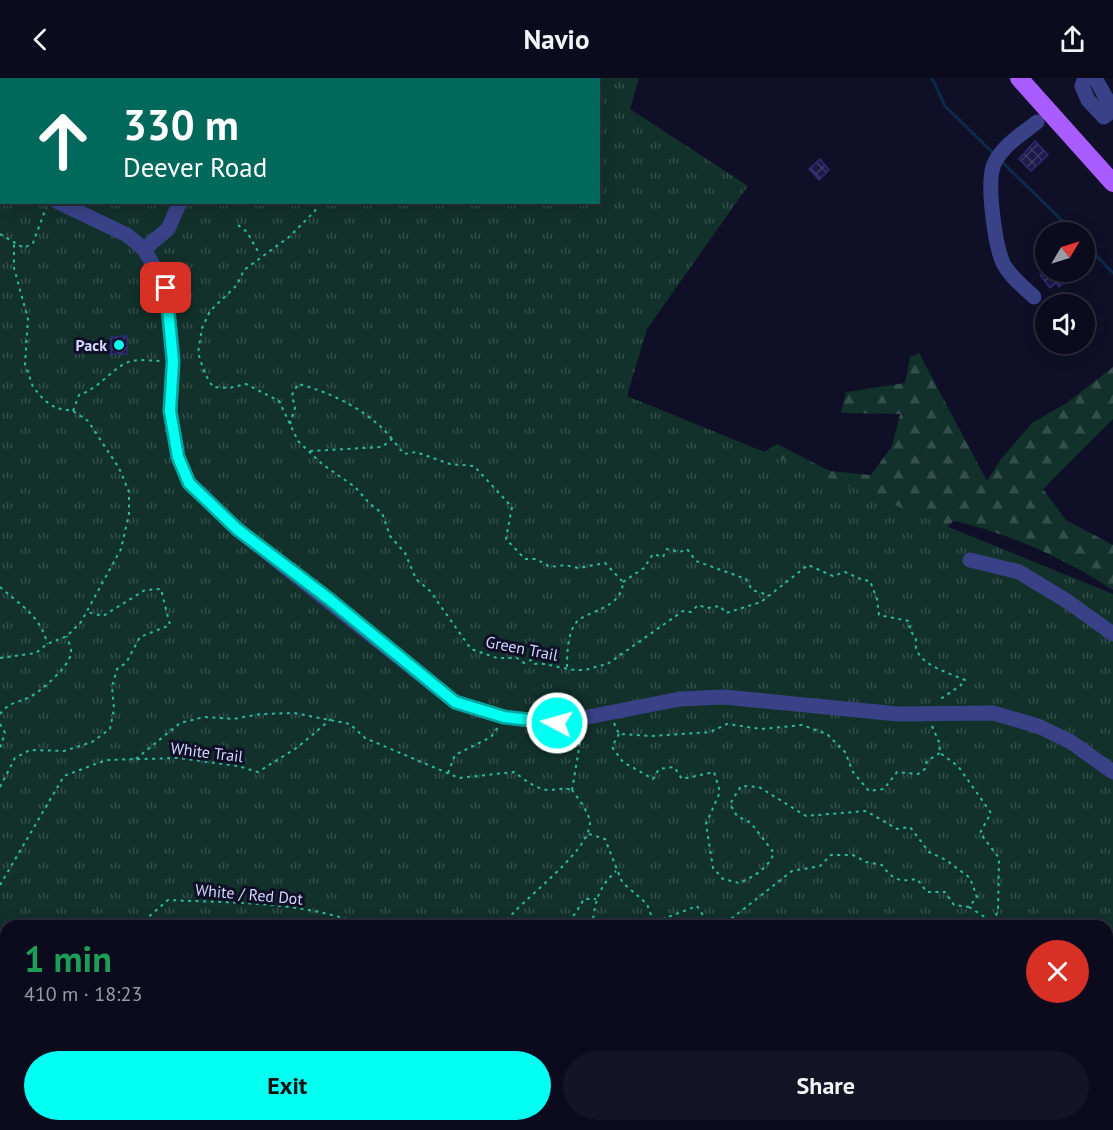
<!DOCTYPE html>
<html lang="en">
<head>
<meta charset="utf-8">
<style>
	:root { --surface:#0b0b1d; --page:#141426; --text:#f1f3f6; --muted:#9a9ba4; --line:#2b2b3b; --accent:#01fff2 }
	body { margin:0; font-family:"PT Sans",sans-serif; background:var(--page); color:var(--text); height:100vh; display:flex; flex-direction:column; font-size:22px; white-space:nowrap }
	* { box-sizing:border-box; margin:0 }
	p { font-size:20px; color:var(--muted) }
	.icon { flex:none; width:33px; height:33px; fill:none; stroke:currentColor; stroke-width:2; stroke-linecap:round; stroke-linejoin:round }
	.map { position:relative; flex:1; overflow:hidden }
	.panel { position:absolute; left:0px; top:842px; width:1113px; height:212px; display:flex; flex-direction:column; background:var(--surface); border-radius:18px 18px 0 0; box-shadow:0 3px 15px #0003,0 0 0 2px var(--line) }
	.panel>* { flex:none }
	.banner { position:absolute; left:0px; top:0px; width:600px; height:126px; box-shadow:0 3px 15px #0003,0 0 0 2px var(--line); background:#00695c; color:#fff; overflow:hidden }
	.needle { width:39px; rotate:52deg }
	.controls { position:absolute; left:1035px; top:144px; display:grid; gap:12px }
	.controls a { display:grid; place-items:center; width:60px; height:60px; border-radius:50%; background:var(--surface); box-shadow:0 3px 15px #0003,0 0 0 2px var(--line); font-size:30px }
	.pin { position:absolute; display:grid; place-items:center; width:51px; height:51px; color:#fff; margin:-26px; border-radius:12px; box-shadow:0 3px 9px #0006 }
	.me { position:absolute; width:66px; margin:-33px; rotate:276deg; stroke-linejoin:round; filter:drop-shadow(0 0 4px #0008) }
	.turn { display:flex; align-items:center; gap:21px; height:126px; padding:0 24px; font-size:27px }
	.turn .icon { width:78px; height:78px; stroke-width:2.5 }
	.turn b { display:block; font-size:42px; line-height:51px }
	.round { display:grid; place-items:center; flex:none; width:63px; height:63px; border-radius:32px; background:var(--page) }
	.headline { display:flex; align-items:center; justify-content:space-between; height:102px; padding:0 24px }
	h1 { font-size:36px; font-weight:700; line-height:45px; color:#1e9e55 }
	.primary-button { display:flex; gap:12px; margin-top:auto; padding:12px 24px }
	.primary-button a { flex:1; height:69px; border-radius:36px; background:var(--accent); color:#111; font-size:24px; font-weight:700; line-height:69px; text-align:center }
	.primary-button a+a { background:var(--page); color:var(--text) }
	header { display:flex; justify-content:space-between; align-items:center; height:78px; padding:0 24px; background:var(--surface); font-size:27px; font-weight:700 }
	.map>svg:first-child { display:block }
</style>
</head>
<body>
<header><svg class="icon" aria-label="back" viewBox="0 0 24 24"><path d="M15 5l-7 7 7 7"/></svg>Navio<svg class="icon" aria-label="share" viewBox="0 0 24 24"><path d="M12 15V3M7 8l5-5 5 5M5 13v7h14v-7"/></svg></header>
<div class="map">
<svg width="1113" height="1052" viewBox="0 0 1113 1052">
	<defs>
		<pattern id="forest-firs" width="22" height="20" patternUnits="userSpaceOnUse" patternTransform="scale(1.5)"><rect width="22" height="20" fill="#12312b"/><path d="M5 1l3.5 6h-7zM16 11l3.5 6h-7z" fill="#344e4b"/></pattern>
		<pattern id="park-tufts" width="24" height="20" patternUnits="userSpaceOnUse" patternTransform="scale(1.5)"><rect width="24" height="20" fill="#12312b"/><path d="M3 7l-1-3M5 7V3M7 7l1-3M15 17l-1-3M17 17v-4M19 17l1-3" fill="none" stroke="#344e4b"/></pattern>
		<pattern id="building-cross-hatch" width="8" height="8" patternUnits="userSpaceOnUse" patternTransform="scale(1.5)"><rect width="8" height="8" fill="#1d1a49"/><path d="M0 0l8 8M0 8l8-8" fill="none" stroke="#3d3b64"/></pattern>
	</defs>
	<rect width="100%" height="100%" fill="#0f0f27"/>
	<path fill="url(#forest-firs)" d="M 919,275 L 987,403 L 1001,381 L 1032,345 L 1068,324 L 1113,289 L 1113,341 L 1043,411 L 1066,442 L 1113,467 L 1113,512 C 1064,480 1011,456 954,443 L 935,457 L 731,394 L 777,366 L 830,393 L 871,397 L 892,368 L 900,336 L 841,335 L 846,314 L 905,305 L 910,279 Z"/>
	<path fill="url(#park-tufts)" fill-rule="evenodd" d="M 0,0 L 639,0 L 630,31 L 748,108 L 647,251 L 627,318 L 1113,516 L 1113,1052 L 0,1052 ZM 2,2 L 598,2 L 598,124 L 2,124 ZM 6,848 L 1107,848 L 1107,1047 L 6,1047 Z"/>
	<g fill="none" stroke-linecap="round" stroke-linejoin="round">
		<g stroke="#0b2b4a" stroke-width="3">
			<polyline points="932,0 945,28 994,76"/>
			<polyline points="1000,82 1074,154"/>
			<polyline points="1084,165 1113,195"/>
		</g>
	</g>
	<g fill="url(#building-cross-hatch)" stroke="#2f2c75" stroke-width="1.5">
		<polygon points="1035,63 1048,77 1031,93 1019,81"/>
		<polygon points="820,81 829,92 819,102 809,91"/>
		<polygon points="1044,194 1058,194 1066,203 1059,209 1056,205 1050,210 1040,197"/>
		<polygon points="127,258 127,276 111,276 111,259"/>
	</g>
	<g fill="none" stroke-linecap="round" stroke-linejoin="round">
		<g stroke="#2cbc9d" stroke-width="2" stroke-dasharray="3 4.5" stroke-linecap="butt">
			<polyline points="499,0 500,2"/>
			<polyline points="30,2 30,0"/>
			<polyline points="0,64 2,62"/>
			<path d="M 318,124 L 315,133 L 289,159 L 244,192 L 237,207 L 210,233 L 202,250 L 198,275 L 205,296 L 213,309 L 229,310 L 246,306 L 279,323 L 298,363 L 322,386 L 355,409 L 370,426 L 382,435 L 390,458 L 405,475 L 416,501 L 430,513 L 471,571 L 497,580 L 517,580 L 524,585 L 531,582 L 534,586 C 548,584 566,593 582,592 C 591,592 597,587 606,587 L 683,533 L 691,534 L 698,527 L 707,530 L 720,528 L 726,535 L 761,524 L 808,487 L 833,498 L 845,494 L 863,502 L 870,503 L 877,521 L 879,537 L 909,543 L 910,552 L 916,561 C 911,585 947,594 965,602 L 960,608 L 939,622"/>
			<polyline points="238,147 247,154 260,177"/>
			<polyline points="0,156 24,170 33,165 46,130"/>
			<path d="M 73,333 L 79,317 C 102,309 114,287 132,283 C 141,281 152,283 162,283"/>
			<path d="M 290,346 L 295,330 L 292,317 L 298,306 C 331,314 371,334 392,361"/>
			<path d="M 310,373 L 382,369 L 392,361 L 404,376 L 416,374 L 450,386 L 474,388 L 512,429 L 506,461 L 525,481 L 536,481 L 550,489 L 565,487 L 578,490 L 605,485 L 623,504 C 622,528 596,531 580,541 C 567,550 567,577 567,591"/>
			<polyline points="623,504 644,490 653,476 663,479 667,471 680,474 687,471 696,483 746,501 752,512 768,517"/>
			<path d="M 0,509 C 19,526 42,539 47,566"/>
			<polyline points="0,580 36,575 47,566 67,558 81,544 121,471 129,436 129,414 119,390 88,343 73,333 56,330 44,322 33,309 25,286 28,241 14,190 14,164"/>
			<path d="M 0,636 C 8,625 16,625 28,620 C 40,614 68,590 71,576 C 72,571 68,563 67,558"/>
			<polyline points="614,645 619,656 653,658 710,654 727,646 761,651 802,647 827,656 845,674 853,694 869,713 884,711 897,694 918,696 925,691 927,683 940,675"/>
			<polyline points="0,646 5,655 0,670"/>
			<polyline points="932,648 939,664 940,675 958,688 991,735 980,755 999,780 998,834 988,848"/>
			<path d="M 619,656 L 612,669 L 623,684 L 653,701 L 659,691 L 674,689 L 682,701 L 714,694 L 720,714 L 706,746 L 713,790 L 723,801 L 739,805 C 754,799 768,790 774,775 L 751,745 L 737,738 L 730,726 L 741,708 L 759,709 L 806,738 L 866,733 L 897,751 L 910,749 L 929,774 L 946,782 L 970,800 L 977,819 L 969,829 L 954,827 L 945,814 L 927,814 L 917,801 C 899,804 893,802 882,787 L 866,784 L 853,777 L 831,777 L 820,788 L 792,793 L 722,848"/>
			<path d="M 136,681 L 180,645 L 204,639 L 233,641 L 261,636 L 294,635 L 350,646 L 365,660 L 459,700 L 514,694 C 524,701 535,711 548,712 C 558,712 563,709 572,712"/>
			<polyline points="448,695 455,677 491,659 498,649"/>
			<polyline points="0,709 15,680 30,672 64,673 92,664 110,651 114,631 112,609 117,591 126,585 140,559 170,547 161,511 145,512 103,538 87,534"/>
			<polyline points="572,712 582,653"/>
			<polyline points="589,756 605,761 622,804 647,826 655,848"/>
			<polyline points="0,807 64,698 106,682 179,680 238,688 258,694 298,669 331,641"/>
			<polyline points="969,829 991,843"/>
			<polyline points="655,844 697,828 710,848"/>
			<path d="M 138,848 L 168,822 C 233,825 304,823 366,848"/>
			<path d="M 502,848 C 522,820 590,775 590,744 C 589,735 578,720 572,712"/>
			<polyline points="562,848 575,836 584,821 596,821"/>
			<path d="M 592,848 C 596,821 597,812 616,793"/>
			<polyline points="0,956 6,952"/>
			<polyline points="0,1020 6,1017"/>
			<polyline points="286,1047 290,1052"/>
			<polyline points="359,1047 364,1052"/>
			<polyline points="422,1047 431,1052"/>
			<polyline points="508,1047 510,1052"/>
			<polyline points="544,1047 556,1052"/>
			<polyline points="599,1047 602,1052"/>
			<polyline points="633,1047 634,1052"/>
			<polyline points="651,1047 652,1052"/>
			<polyline points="1004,1047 1004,1048"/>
			<polyline points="746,1052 746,1047"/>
		</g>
		<g stroke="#394287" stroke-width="15">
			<polyline points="1085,0 1082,8 1088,22 1104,39 1109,35 1109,25 1095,0"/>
			<polyline points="240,2 241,0"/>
			<polyline points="0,93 2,94"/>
			<polyline points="58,124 127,157 144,171 166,210 173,283 170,333 178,379 189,405 237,451 455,624 504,639 557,645 680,621 724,619 898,636 993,635 1038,648 1071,664 1113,694"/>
			<polyline points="144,171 168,151 180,124"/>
			<path d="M 1034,219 C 1024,209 1010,199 1003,185 C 995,167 986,104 994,86 C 1002,68 1022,56 1037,44"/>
			<polyline points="970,482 1019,494 1067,523 1113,556"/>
		</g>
		<polyline stroke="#a95cff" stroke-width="18" points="1019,0 1113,105"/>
	</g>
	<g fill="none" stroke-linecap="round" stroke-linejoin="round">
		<g stroke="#01a69d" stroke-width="15">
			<polyline id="route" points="166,210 173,283 170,333 178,379 189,405 237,451 329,521 455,624 504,639 557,645"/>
		</g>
		<use href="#route" stroke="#01fff2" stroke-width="10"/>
	</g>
	<circle fill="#01fff2" stroke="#0f0f27" stroke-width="2" cx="119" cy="267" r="6"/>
	<g text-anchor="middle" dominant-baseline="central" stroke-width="6" stroke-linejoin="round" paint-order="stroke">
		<g font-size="16" font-weight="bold" fill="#d5d7ff" stroke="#0f0f27" text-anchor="end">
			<text x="107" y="267">Pack</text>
		</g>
		<g font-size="16" fill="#d5d7ff" stroke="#0f0f27">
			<text transform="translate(522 570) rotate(11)">Green Trail</text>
			<text transform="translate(207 674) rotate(7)">White Trail</text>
			<text transform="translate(249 816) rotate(5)">White / Red Dot</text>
		</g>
	</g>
</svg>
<div class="controls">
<a><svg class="needle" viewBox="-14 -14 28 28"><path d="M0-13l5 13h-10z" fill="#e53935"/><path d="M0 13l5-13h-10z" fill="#9a9ba4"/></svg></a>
<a><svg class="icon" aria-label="sound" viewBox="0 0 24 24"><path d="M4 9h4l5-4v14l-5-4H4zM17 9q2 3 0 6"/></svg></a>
</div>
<div class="pin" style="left:166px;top:210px;background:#d93025"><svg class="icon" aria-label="arrive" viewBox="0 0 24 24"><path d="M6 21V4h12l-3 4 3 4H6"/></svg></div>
<svg class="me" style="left:557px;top:645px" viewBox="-20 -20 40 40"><circle r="17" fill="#01fff2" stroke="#fff" stroke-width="3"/><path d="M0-11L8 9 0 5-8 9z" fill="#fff"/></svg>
<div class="banner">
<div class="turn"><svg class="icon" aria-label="ahead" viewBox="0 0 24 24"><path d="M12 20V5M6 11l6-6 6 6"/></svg><div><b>330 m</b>Deever Road</div></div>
</div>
<section class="panel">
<div class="headline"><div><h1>1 min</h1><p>410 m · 18:23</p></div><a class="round" style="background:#d93025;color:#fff"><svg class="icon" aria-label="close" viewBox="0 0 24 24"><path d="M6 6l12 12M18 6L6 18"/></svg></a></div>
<div class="primary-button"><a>Exit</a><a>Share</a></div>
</section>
</div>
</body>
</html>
